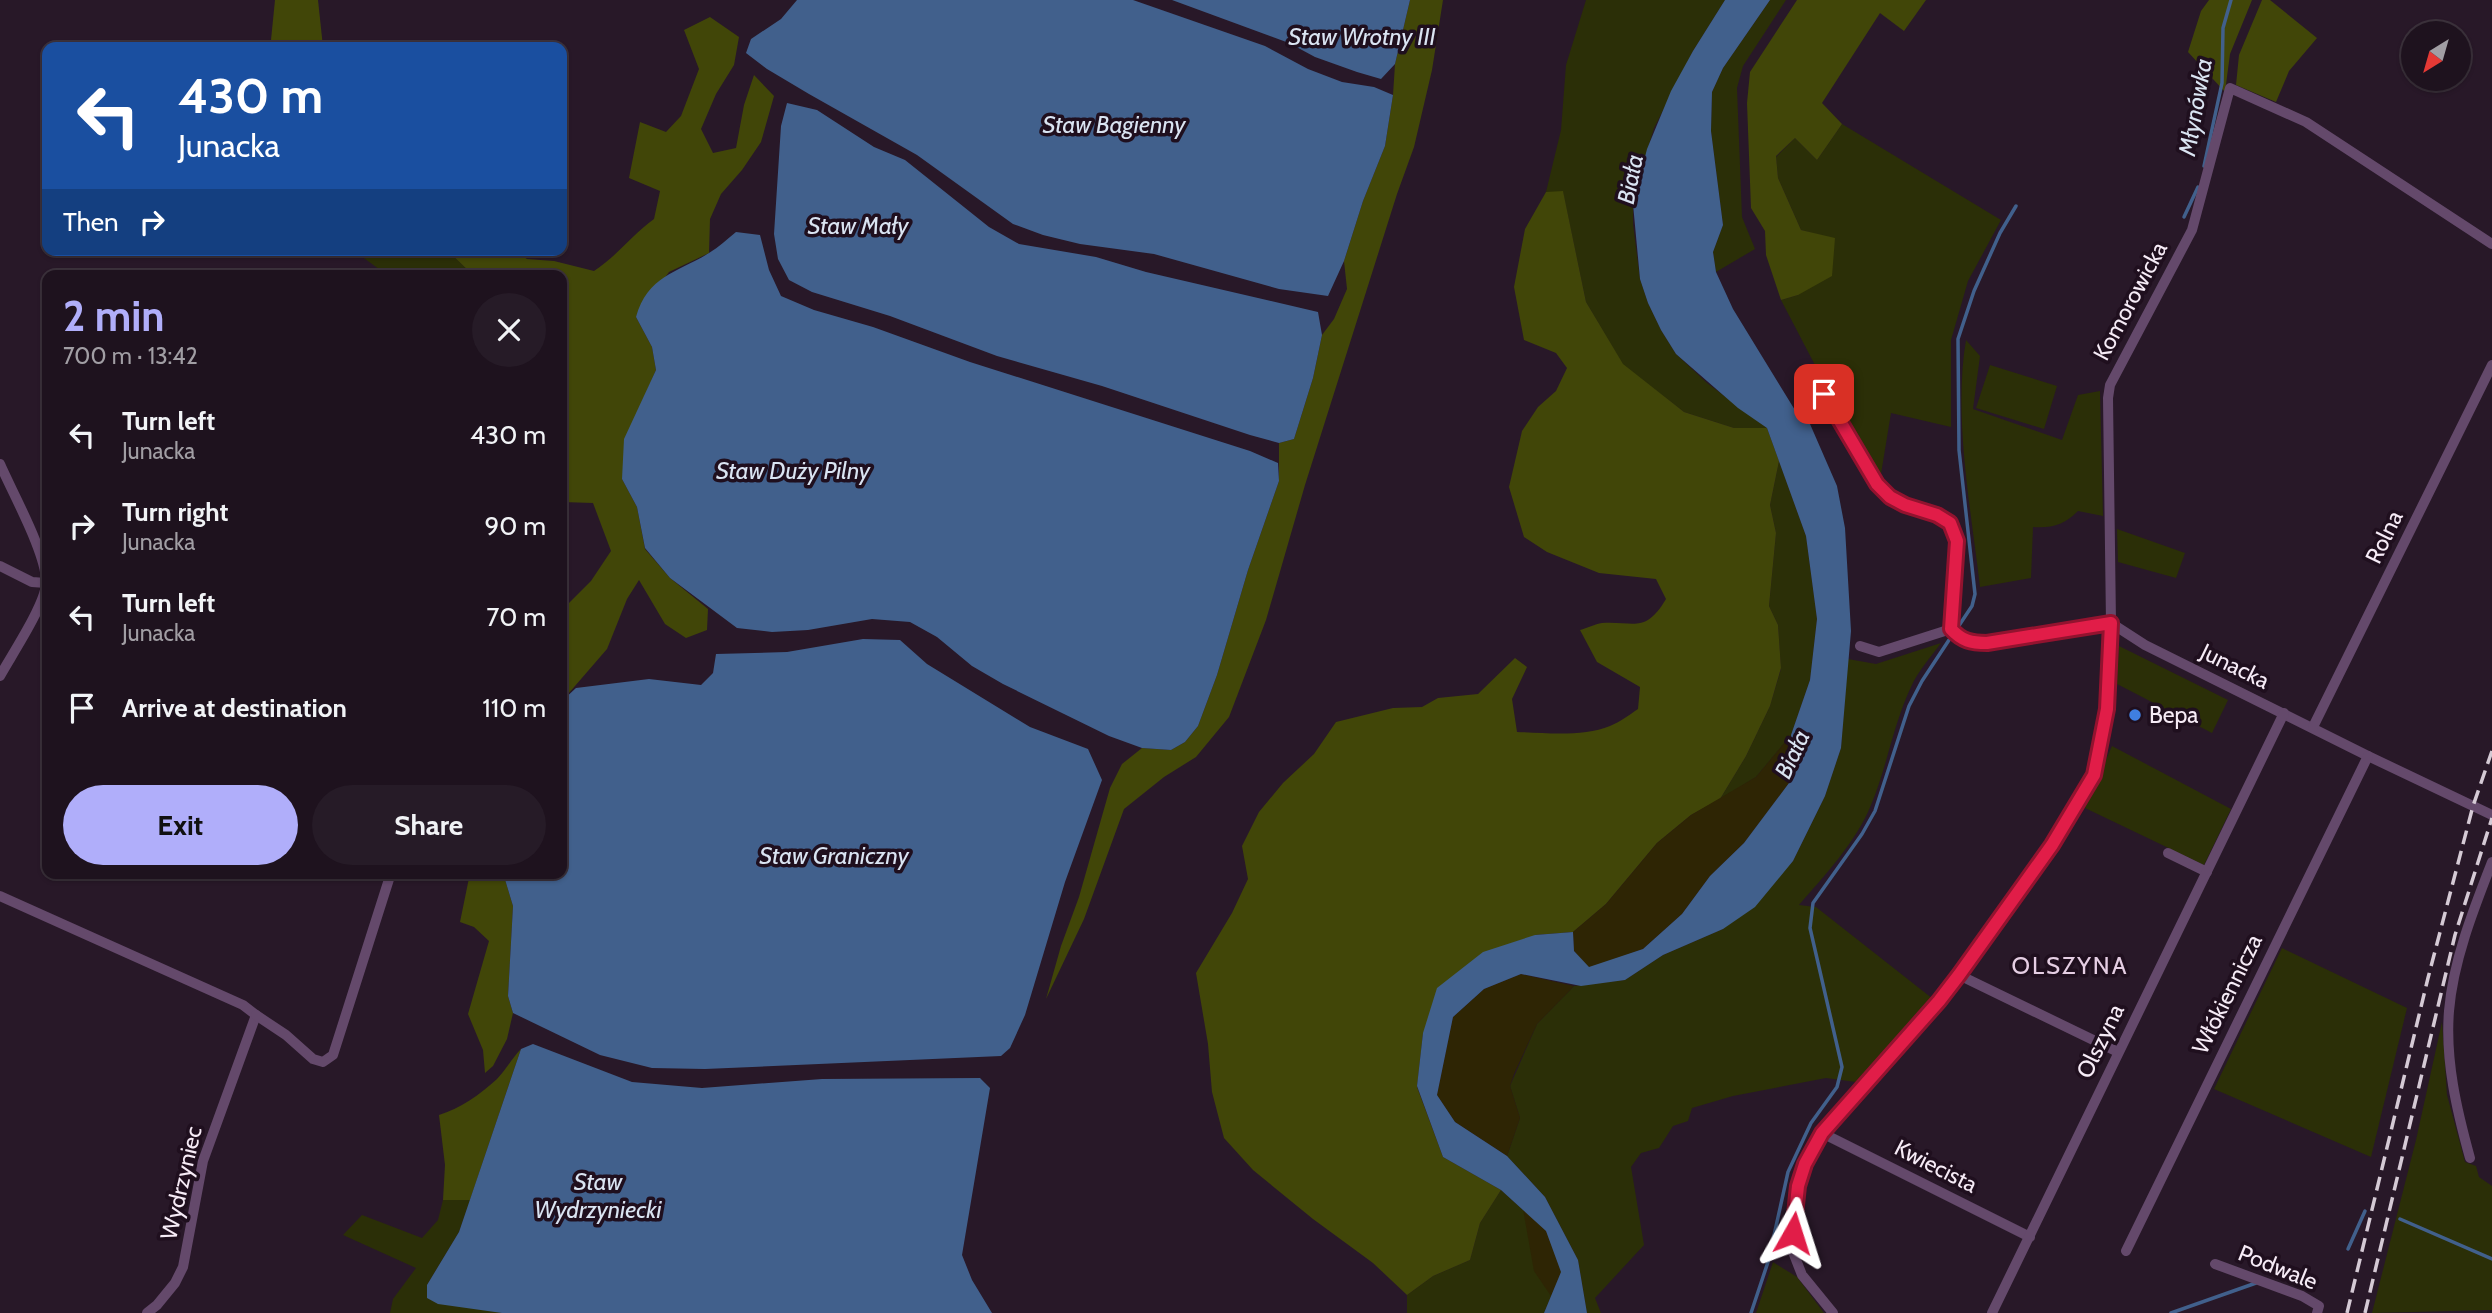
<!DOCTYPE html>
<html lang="en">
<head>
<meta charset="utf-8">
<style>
	:root { --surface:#1e121e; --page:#261b27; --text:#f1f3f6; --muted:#a19ea4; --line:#3c323c; --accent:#b0aefa }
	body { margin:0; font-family:Cabin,sans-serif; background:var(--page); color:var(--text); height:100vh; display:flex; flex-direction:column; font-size:26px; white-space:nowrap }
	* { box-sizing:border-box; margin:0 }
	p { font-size:23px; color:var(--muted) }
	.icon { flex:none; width:38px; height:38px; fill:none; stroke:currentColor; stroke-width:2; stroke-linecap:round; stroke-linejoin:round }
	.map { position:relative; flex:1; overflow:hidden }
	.sheet { position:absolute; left:42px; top:270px; width:525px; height:609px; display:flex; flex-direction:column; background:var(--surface); border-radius:14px; box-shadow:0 2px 5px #0004,0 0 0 2px var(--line) }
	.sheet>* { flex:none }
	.guide { position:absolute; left:42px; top:42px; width:525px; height:214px; border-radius:14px; box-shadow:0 2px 5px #0004,0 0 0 2px var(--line); background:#1a4fa0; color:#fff; overflow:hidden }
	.needle { width:46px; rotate:217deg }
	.buttons { position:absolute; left:2401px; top:21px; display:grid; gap:14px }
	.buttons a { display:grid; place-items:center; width:70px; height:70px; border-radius:50%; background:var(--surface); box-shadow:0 2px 5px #0004,0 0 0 2px var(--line); font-size:35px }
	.pin { position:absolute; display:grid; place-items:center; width:60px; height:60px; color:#fff; margin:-30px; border-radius:14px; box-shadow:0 4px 10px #0006 }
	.me { position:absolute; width:77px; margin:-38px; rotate:6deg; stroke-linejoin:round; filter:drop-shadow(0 0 5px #0008) }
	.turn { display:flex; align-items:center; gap:24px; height:147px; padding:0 21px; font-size:32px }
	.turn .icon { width:91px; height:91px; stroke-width:2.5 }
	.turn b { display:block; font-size:49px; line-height:60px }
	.then { display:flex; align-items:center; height:66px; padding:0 21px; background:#0003; gap:14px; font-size:26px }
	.round { display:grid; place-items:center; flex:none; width:74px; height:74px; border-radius:37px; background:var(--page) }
	.summary { display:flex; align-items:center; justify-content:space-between; height:119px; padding:0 21px }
	h1 { font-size:42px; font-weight:700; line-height:52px; color:var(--accent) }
	.button { display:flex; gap:14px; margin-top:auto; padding:14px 21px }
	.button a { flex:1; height:80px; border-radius:42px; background:var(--accent); color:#111; font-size:28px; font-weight:700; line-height:80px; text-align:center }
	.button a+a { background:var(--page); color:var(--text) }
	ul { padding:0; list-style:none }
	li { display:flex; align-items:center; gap:21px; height:91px; padding:0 21px }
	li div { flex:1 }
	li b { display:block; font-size:26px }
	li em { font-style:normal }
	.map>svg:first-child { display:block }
</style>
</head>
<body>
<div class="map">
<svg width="2492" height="1313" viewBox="0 0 2492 1313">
	<rect width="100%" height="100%" fill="#281828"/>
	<g fill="#2b2f07">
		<polygon points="1586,0 1725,0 1693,51 1654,128 1636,187 1633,204 1633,224 1640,279 1648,303 1661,330 1676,354 1707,383 1767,428 1734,428 1684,412 1623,365 1586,302 1563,192 1546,192 1561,130 1566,65"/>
		<polygon points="1770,0 1786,0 1743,66 1737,88 1742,217 1755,249 1716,272 1713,252 1723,225 1711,131 1712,92 1723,68"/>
		<polygon points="1842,124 2001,220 1968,281 1951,340 1951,427 1891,413 1880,480 1828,390 1781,300 1798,295 1835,239 1801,230 1778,178 1776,157 1795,138 1817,160"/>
		<polygon points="353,250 447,250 473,275 387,275"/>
		<path d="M 1966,340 L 1980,356 L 1973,409 L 2062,440 L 2078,395 L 2100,391 L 2103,516 L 2078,511 C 2064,525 2053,528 2033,527 L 2031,578 L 1980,587 C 1971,509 1953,417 1966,340 Z"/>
		<polygon points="1990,365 2057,386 2044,429 1976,408"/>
		<polygon points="1779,461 1806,536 1817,619 1810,680 1791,735 1756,777 1720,799 1746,756 1770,706 1781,669 1778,625 1769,606 1776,533 1770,505"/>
		<polygon points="2117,529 2185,553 2176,578 2118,562"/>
		<path d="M 1941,643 C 1931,657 1918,671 1911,687 C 1893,725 1887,767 1871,805 C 1856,842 1825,875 1799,905 L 1816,907 L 1933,999 L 1856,1082 L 1826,1078 L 1733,1096 L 1692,1108 L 1688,1121 L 1673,1126 L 1659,1148 L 1641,1153 L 1631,1167 L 1644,1245 L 1595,1298 L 1601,1313 L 1587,1313 L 1578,1260 L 1545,1197 L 1507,1156 L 1520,1118 L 1510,1086 L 1537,1024 L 1574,986 L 1625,980 L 1663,955 L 1723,929 L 1793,861 L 1825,796 L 1841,748 L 1848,659 L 1876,664 Z"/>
		<polygon points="2119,646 2228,700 2212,733 2117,684"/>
		<polygon points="2112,746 2231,809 2204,865 2085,808"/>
		<polygon points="2282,948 2407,1008 2371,1157 2214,1089"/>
		<polygon points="2442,1022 2447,1095 2465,1162 2476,1166 2479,1177 2492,1186 2492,1310 2372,1313 2416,1140"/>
		<polygon points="1501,1190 1546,1231 1561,1272 1544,1313 1407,1313 1407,1295 1433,1276 1470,1260 1480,1223"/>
		<polygon points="443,1200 470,1200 459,1232 427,1285 505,1313 390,1313 393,1299 416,1268 343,1235 362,1215 422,1238 438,1220"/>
		<polygon points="1773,1262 1797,1277 1824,1313 1756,1313"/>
	</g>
	<g fill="#414608">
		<polygon points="275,0 318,0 323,47 273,47 271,40"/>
		<polygon points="1410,0 1443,0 1432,70 1414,147 1397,194 1305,485 1266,620 1229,717 1196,757 1164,777 1124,809 1084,919 1046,999 1061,946 1079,897 1110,788 1122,764 1142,748 1171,750 1185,742 1198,726 1217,675 1248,570 1279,481 1279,443 1294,439 1313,378 1322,335 1334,319 1347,289 1344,261 1363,201 1385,146 1393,95 1395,64"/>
		<polygon points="1797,0 1926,0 1904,31 1880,13 1822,103 1842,124 1817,160 1795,138 1776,156 1778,178 1801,230 1835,238 1832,276 1798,295 1781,300 1766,255 1765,231 1751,208 1747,103 1750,72"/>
		<polygon points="2209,0 2252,0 2230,54 2225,92 2188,52 2201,11"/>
		<polygon points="2262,0 2270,0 2317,38 2289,71 2276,102 2236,85 2239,55"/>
		<path d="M 710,17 L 739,37 L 734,65 L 716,94 L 701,129 L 713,153 L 736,148 L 744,105 L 754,75 L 774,96 L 761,142 L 742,170 L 721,194 L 710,219 L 709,253 L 669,272 L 636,317 L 652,347 L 656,370 L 642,402 L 622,479 L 637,507 L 645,549 L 670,578 L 708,609 L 707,630 L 686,638 L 665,624 L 639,580 L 627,599 L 607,649 L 562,701 L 562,610 L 591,581 L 611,551 L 593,503 L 562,502 L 562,275 L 473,275 L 447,250 L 514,250 L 527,259 L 554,261 L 594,271 C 617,256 632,235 654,219 L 660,191 L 629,178 L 640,122 L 666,132 L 681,116 L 699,69 L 684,30 Z"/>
		<path d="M 1563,191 L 1586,302 L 1623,364 L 1684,412 L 1734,428 L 1767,428 L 1779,461 L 1770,505 L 1776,533 L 1769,606 L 1778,625 L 1781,668 L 1770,706 L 1746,756 L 1720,799 L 1691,815 L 1657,843 L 1606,904 L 1573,932 L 1535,935 L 1423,1033 L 1417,1087 L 1443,1157 L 1501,1190 L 1480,1223 L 1470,1260 L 1433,1276 L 1407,1295 L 1373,1263 L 1313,1219 L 1253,1170 L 1224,1138 L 1212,1092 L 1208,1044 L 1196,973 L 1232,913 L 1248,879 L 1242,846 L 1259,812 L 1283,783 L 1314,754 L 1336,722 L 1393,708 L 1422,707 L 1438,698 L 1478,694 L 1515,658 L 1527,667 L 1512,699 L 1517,732 C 1547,733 1583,737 1610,726 C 1620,722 1629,715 1638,709 L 1640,687 L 1597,662 L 1580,630 C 1587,628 1595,624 1602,623 C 1635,621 1645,634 1666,599 L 1656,579 L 1599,573 L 1547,552 L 1524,537 L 1509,487 L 1522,431 L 1538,407 L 1556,391 L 1567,368 L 1556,353 L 1524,340 L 1514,287 L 1525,229 L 1546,192 Z"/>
		<polygon points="470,873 503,873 513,906 508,996 513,1013 507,1039 493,1066 485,1073 483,1050 468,1014 489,941 474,927 460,922"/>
		<path d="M 521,1049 L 470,1200 L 443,1200 L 445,1165 L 439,1115 C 459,1109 481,1094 497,1079 C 506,1070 512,1058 521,1049 Z"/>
	</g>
	<g fill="#2e2504">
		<polygon points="1791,735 1796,764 1792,779 1744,843 1710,876 1682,914 1643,949 1589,968 1574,951 1573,932 1606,904 1657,843 1691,815 1756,777"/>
		<polygon points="1521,974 1574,986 1537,1024 1514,1074 1510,1086 1520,1118 1507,1156 1455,1122 1437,1095 1453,1017 1484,989"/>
		<polygon points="1523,1209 1546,1231 1561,1272 1551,1296 1534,1271"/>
	</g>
	<g fill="#41608c">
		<polygon points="797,0 1133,0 1265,46 1308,69 1342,82 1374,87 1393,95 1385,146 1363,201 1344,261 1328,296 1279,289 1154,254 1080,244 1043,235 1013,224 917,155 809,94 767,69 746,53 751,39 781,19"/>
		<polygon points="1172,0 1410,0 1395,64 1381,79 1357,72 1315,57 1289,43"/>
		<polygon points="1725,0 1770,0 1723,68 1712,92 1711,131 1723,225 1713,252 1716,272 1733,309 1798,415 1810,424 1837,486 1845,528 1851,631 1841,748 1825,796 1793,861 1755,907 1723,929 1663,955 1625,980 1581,986 1521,974 1484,989 1453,1017 1437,1095 1455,1122 1507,1156 1545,1197 1578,1260 1587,1313 1544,1313 1561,1272 1546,1231 1501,1190 1443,1157 1417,1086 1423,1033 1437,988 1483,952 1535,935 1573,932 1574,951 1589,967 1643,949 1682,914 1710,876 1744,843 1792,779 1796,764 1791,735 1810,680 1817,619 1806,536 1767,428 1738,408 1676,354 1661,330 1648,303 1640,279 1633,204 1647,149 1671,91 1693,51"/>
		<polygon points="787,103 817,110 874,147 905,160 989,227 1019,244 1096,257 1146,272 1318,312 1322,335 1313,378 1294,439 1279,443 1250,435 1102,386 997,356 890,316 812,292 789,280 778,259 774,234 781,126"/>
		<path d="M 736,232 L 760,235 L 769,270 L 781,296 L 814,310 L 873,327 L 970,362 L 1250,451 L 1278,463 L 1279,481 L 1248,570 L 1217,675 L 1198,726 L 1185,742 L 1171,750 L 1142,748 L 1109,736 L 1003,684 L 972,666 L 937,637 L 910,622 L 872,619 L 808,630 L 772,632 L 737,628 L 670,578 L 645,548 L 637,507 L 622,479 L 624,439 L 656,370 L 652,347 L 636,317 C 648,275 677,273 709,253 C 719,247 727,239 736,232 Z"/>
		<polygon points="863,639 900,640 927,664 1030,727 1088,749 1102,780 1065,882 1025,1015 1010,1048 1001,1056 705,1069 652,1068 600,1055 513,1013 508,996 513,906 503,873 562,873 562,701 576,688 649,679 701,685 713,673 716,654 787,652"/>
		<polygon points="533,1044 632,1082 702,1088 822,1079 980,1078 990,1088 962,1255 972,1280 992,1313 502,1313 438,1304 427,1298 427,1285 459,1232 521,1049"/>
	</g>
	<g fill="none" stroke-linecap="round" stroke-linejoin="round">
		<g stroke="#41608c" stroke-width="3.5">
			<polyline points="2204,166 2222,83 2223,28 2231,0"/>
			<polyline points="2184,217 2198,187"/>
			<polyline points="1958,627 1972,606 1975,594 1959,450 1958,339 1974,291 2000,233 2016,206"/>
			<polyline points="2400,1219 2492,1259"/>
			<polyline points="1773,1240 1788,1172 1811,1123 1837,1087 1842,1067 1810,928 1813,903 1862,834 1875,811 1909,706 1922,681 1949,640"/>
			<polyline points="2348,1249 2365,1211"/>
			<polyline points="1751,1313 1770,1256"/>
			<polyline points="2171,1313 2256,1283"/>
		</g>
		<g stroke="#64496b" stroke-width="10">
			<polyline points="1824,394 1877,484 1890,497 1905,505 1937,515 1950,523 1957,541 1951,629"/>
			<path d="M 0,464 C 12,492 48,556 46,584 C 45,605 11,656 0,676"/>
			<polyline points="0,566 32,582 46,583"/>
			<path d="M 1860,646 L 1879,652 L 1951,629 C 1962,641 1971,643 1987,643 L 2111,623 L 2145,645 L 2368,756 L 2492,815"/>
			<polyline points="2313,727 2492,365"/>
			<polyline points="2168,853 2207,872"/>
			<polyline points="0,896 243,1005 256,1015 203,1161 183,1267 175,1283 157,1305 147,1313"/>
			<polyline points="1959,975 2118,1052"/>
			<polyline points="256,1015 286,1035 313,1059 323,1062 333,1055 391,873"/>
			<polyline points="1822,1133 2030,1237"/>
			<path d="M 2470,1158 C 2457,1111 2445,1061 2449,1011 C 2453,961 2474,908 2492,862"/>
			<polyline points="2126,1251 2368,756"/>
			<polyline points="2215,1264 2302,1296 2319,1306 2317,1313"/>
			<polyline points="1833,1313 1802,1275 1793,1252 1798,1187 1805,1164 1822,1133 1939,1001 1959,975 2052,845 2094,775 2107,709 2111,623 2108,398 2110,385 2192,230 2230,88 2306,122 2492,244"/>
			<polyline points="1992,1313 2284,713"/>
		</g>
		<g stroke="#d5cad5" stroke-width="3.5" stroke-dasharray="14 7" stroke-linecap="butt">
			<polyline points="2347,1313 2428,978 2473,806 2492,751"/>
			<polyline points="2365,1313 2455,935 2492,818"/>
		</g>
	</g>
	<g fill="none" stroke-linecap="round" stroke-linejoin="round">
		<g stroke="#92132f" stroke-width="18">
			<path id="route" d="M 1793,1233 L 1798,1186 L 1805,1164 L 1822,1133 L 1939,1001 L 1959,975 L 2052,845 L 2094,775 L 2107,709 L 2111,623 L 1987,643 C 1971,643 1962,641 1951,629 L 1957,541 L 1950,523 L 1937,515 L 1905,505 L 1890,497 L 1877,484 L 1824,394"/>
		</g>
		<use href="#route" stroke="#e11d48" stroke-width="12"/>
	</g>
	<circle fill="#3f7fe0" stroke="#1f0f1e" stroke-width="2.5" cx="2135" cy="715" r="7"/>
	<g text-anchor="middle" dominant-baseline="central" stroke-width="7" stroke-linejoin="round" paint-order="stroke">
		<g font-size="23" fill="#f6ebf6" stroke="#1f0f1e">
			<text transform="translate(2130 301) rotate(-62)">Komorowicka</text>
			<text transform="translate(2384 537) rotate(-64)">Rolna</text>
			<text transform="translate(2235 666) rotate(26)">Junacka</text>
			<text transform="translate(2227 994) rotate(-64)">Włókiennicza</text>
			<text transform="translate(2100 1041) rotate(-64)">Olszyna</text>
			<text transform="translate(1936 1166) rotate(27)">Kwiecista</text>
			<text transform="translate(181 1183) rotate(-77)">Wydrzyniec</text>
			<text transform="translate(2278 1267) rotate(22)">Podwale</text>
		</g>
		<g font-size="23" fill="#f6ebf6" stroke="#1f0f1e" text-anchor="start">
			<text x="2149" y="715">Bepa</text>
		</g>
		<g font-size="24" font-style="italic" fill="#dae4f2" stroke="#1f0f1e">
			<text x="1362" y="36">Staw Wrotny III</text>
			<text transform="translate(2195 107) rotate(-80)">Młynówka</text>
			<text x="1114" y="124">Staw Bagienny</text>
			<text transform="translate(1630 179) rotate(-79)">Biała</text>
			<text x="858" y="225">Staw Mały</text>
			<text x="793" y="470">Staw Duży Pilny</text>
			<text transform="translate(1792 754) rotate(-65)">Biała</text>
			<text x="834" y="855">Staw Graniczny</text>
			<text x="598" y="1181">Staw<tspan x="598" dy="28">Wydrzyniecki</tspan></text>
		</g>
		<g font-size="24" letter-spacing="2" fill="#e5cee3" stroke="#1f0f1e">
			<text x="2070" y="965">OLSZYNA</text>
		</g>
	</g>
</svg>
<div class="buttons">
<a><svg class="needle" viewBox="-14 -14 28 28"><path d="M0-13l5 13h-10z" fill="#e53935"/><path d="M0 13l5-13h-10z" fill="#a19ea4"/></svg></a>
</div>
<div class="pin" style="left:1824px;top:394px;background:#d93025"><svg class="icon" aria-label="arrive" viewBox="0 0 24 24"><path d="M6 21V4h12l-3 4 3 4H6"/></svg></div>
<svg class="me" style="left:1793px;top:1233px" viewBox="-20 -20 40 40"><path d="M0-17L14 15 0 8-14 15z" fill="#e11d48" stroke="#fff" stroke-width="4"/></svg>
<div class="guide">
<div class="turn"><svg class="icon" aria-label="left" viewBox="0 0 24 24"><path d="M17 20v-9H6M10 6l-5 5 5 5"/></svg><div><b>430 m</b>Junacka</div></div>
<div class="then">Then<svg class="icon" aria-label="right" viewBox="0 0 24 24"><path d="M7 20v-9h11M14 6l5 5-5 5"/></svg></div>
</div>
<section class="sheet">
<div class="summary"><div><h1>2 min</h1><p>700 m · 13:42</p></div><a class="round"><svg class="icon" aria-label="close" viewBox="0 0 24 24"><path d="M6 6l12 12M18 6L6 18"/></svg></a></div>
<ul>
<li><svg class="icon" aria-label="left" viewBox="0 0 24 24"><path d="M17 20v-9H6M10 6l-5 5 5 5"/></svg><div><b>Turn left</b><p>Junacka</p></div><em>430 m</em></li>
<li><svg class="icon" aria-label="right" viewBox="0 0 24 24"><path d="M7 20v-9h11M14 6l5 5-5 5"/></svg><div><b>Turn right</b><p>Junacka</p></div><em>90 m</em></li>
<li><svg class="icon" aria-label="left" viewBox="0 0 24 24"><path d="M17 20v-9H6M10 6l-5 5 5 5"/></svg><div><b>Turn left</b><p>Junacka</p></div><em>70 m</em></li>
<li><svg class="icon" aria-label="arrive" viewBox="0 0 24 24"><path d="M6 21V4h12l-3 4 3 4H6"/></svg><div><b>Arrive at destination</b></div><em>110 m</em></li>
</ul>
<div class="button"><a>Exit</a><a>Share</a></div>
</section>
</div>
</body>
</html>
